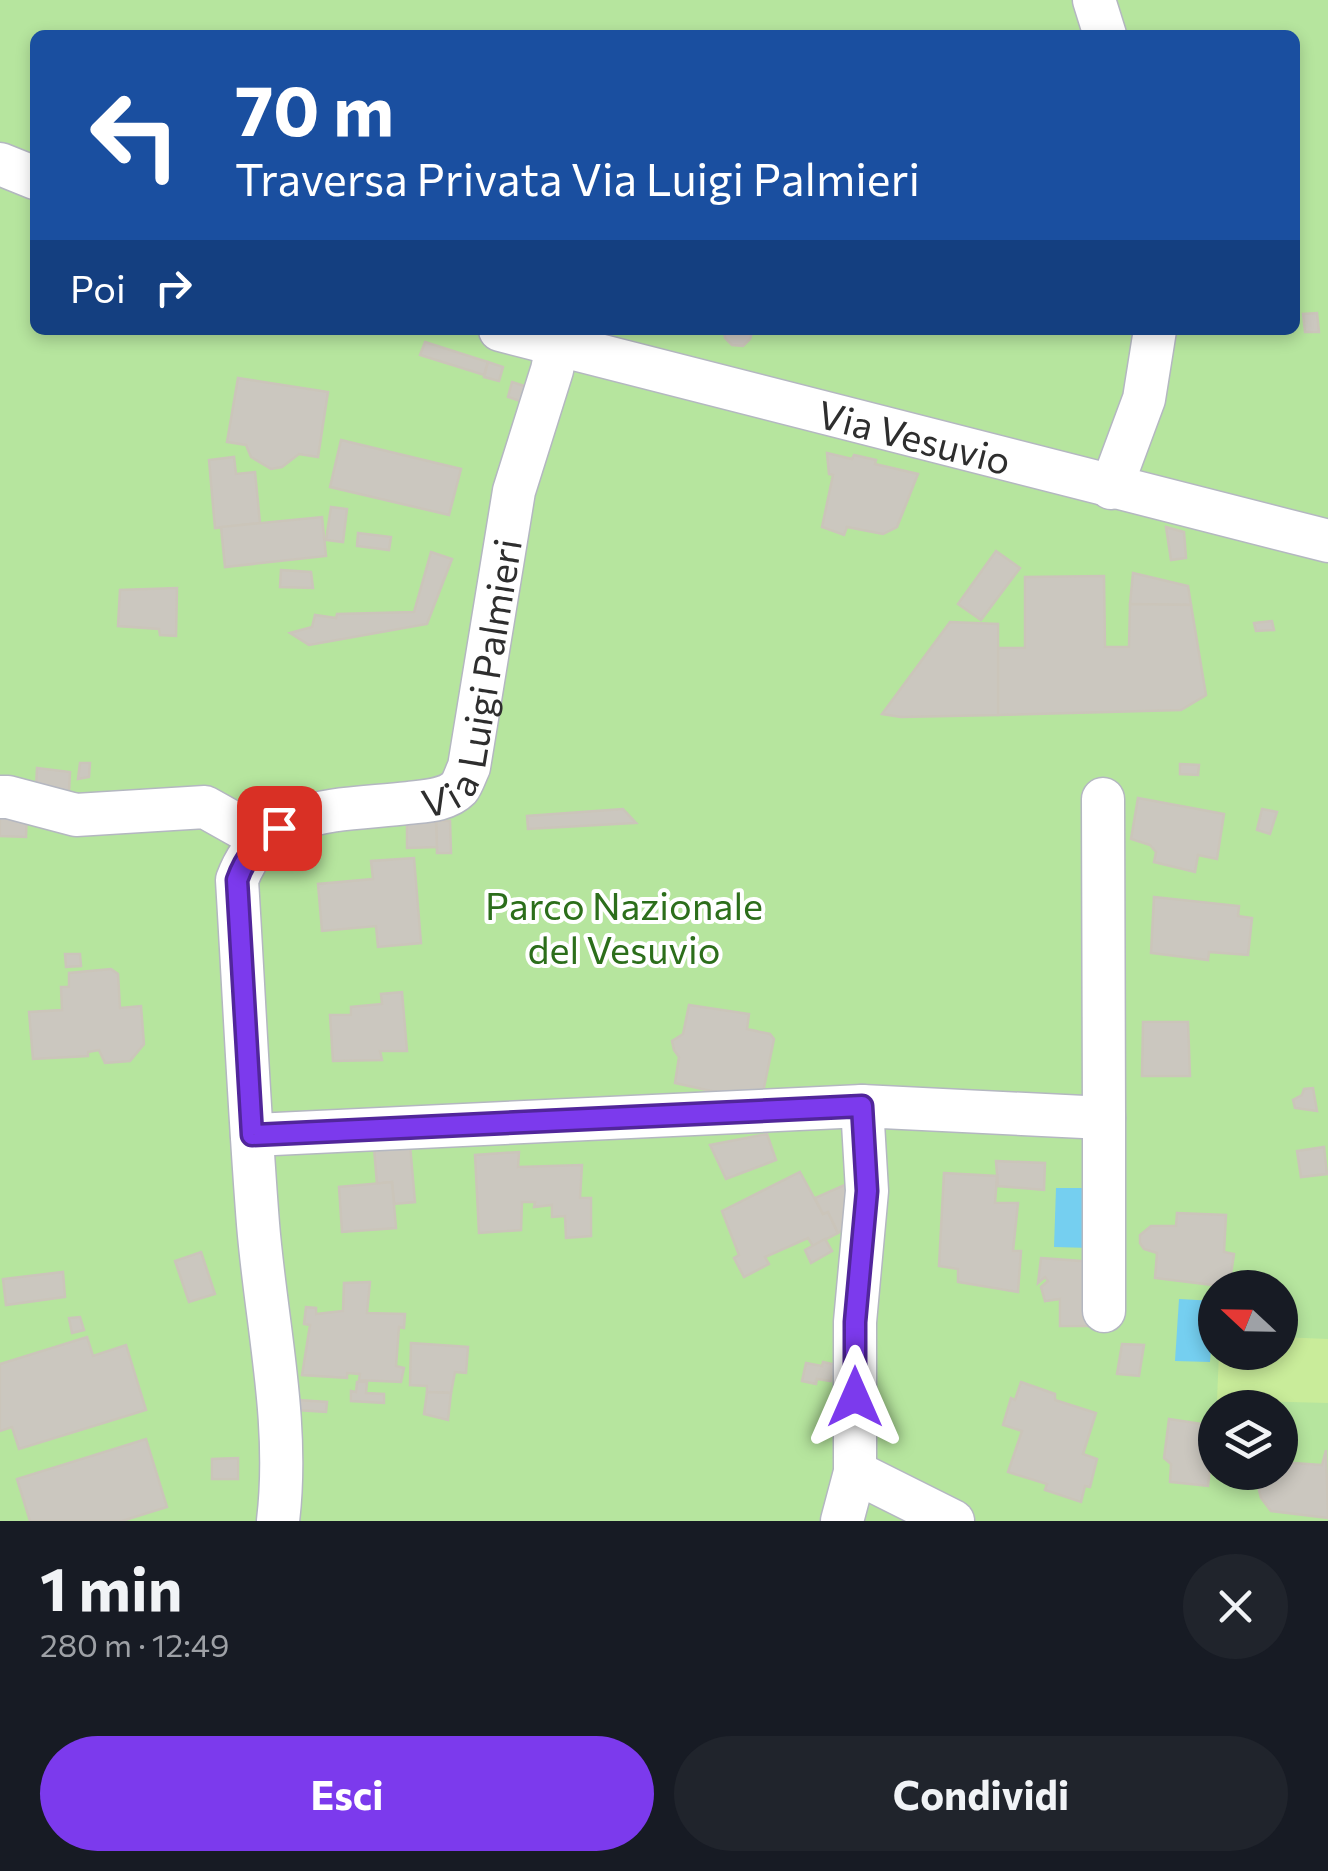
<!DOCTYPE html>
<html lang="it">
<head>
<meta charset="utf-8">
<style>
	:root { --surface:#171b24; --page:#20242c; --text:#f1f3f6; --muted:#9ea1a6; --accent:#7c3aed }
	body { margin:0; font-family:Commissioner,sans-serif; background:var(--page); color:var(--text); height:100vh; display:flex; flex-direction:column; font-size:38px; white-space:nowrap }
	* { box-sizing:border-box; margin:0 }
	p { font-size:32px; color:var(--muted) }
	.icon { flex:none; width:55px; height:55px; fill:none; stroke:currentColor; stroke-width:2; stroke-linecap:round; stroke-linejoin:round }
	.map { position:relative; height:1521px; overflow:hidden }
	.side { display:flex; flex-direction:column; background:var(--surface); flex:1 }
	.side>* { flex:none }
	.top-card { position:absolute; left:30px; top:30px; width:1270px; height:305px; border-radius:15px; box-shadow:0 5px 15px #0003; background:#1a4fa0; color:#fff; overflow:hidden }
	.needle { width:65px; rotate:292deg }
	.tools { position:absolute; left:1198px; top:1270px; display:grid; gap:20px }
	.tools a { display:grid; place-items:center; width:100px; height:100px; border-radius:50%; background:var(--surface); box-shadow:0 5px 15px #0003; font-size:50px }
	.pin { position:absolute; display:grid; place-items:center; width:85px; height:85px; color:#fff; margin:-42px; border-radius:20px; box-shadow:0 5px 15px #0006 }
	.me { position:absolute; width:110px; margin:-55px; rotate:0deg; stroke-linejoin:round; filter:drop-shadow(0 0 8px #0008) }
	.turn { display:flex; align-items:center; gap:35px; height:210px; padding:0 40px; font-size:45px }
	.turn .icon { width:130px; height:130px; stroke-width:2.5 }
	.turn b { display:block; font-size:70px; line-height:85px }
	.then { display:flex; align-items:center; height:95px; padding:0 40px; background:#0003; gap:20px; font-size:38px }
	.round { display:grid; place-items:center; flex:none; width:105px; height:105px; border-radius:52px; background:var(--page) }
	.headline { display:flex; align-items:center; justify-content:space-between; height:170px; padding:0 40px }
	h1 { font-size:60px; font-weight:700; line-height:75px }
	.button { display:flex; gap:20px; margin-top:auto; padding:20px 40px }
	.button a { flex:1; height:115px; border-radius:60px; background:var(--accent); color:#fff; font-size:40px; font-weight:700; line-height:115px; text-align:center }
	.button a+a { background:var(--page); color:var(--text) }
	.map>svg:first-child { display:block }
</style>
</head>
<body>
<div class="map">
<svg width="1328" height="1521" viewBox="0 0 1328 1521">
	<rect width="100%" height="100%" fill="#efe9e1"/>
	<path fill="#b6e59e" fill-rule="evenodd" d="M 0,0 L 1328,0 L 1328,1521 L 0,1521 ZM 35,35 L 1295,35 L 1295,330 L 35,330 ZM 1215,1288 L 1280,1288 L 1280,1352 L 1215,1352 ZM 1215,1408 L 1280,1408 L 1280,1472 L 1215,1472 Z"/>
	<polygon fill="#c9ec9a" points="1280,1337 1328,1339 1328,1403 1217,1400 1219,1353 1280,1352"/>
	<g fill="#75cff0">
		<polygon points="1056,1188 1092,1188 1091,1248 1054,1247"/>
		<polygon points="1179,1299 1215,1301 1210,1362 1175,1361"/>
	</g>
	<g fill="#cbc7bf" stroke="#cbc5ba" stroke-width="2.5">
		<polygon points="1317,313 1319,332 1305,332 1303,314"/>
		<polygon points="724,330 753,330 750,339 743,346 732,345 725,338"/>
		<polygon points="425,342 488,362 484,375 420,355"/>
		<polygon points="488,362 503,367 499,381 484,377"/>
		<polygon points="238,378 328,392 318,457 299,454 282,467 271,469 251,457 246,445 227,442"/>
		<polygon points="512,382 528,387 523,402 508,397"/>
		<polygon points="341,440 461,469 449,515 330,487"/>
		<polygon points="827,453 852,459 854,455 876,460 875,464 918,474 897,527 883,534 847,527 844,535 822,527 833,475 829,474"/>
		<polygon points="234,457 236,474 255,472 260,523 215,528 209,460"/>
		<polygon points="331,507 347,509 343,542 326,540"/>
		<polygon points="322,517 326,556 225,567 221,527"/>
		<polygon points="1166,527 1184,532 1186,558 1171,560"/>
		<polygon points="358,533 391,537 389,550 357,546"/>
		<polygon points="996,551 1020,568 981,620 958,604"/>
		<polygon points="431,552 452,559 427,624 309,645 290,633 312,627 315,615 336,618 337,614 414,612"/>
		<polygon points="281,570 311,572 313,588 280,587"/>
		<polygon points="1133,573 1188,586 1191,605 1130,604"/>
		<polygon points="1104,576 1105,647 1129,647 1130,604 1191,605 1206,695 1181,710 998,715 998,648 1025,648 1025,577"/>
		<polygon points="177,588 176,636 160,635 159,629 118,626 120,590"/>
		<polygon points="1272,621 1274,630 1256,631 1254,623"/>
		<polygon points="950,622 998,624 998,715 901,717 882,714"/>
		<polygon points="80,763 90,763 89,777 78,779"/>
		<polygon points="1180,764 1199,765 1198,775 1180,774"/>
		<polygon points="37,768 70,772 69,793 36,788"/>
		<polygon points="1138,798 1224,814 1217,859 1198,855 1195,872 1154,862 1156,852 1150,845 1131,839"/>
		<polygon points="0,809 27,811 26,837 0,836"/>
		<polygon points="623,809 636,823 528,829 527,816"/>
		<polygon points="1262,809 1277,812 1270,834 1257,830"/>
		<polygon points="436,821 450,821 451,853 437,853"/>
		<polygon points="436,821 437,847 407,848 407,823"/>
		<polygon points="414,858 421,943 378,947 376,926 322,931 318,884 373,879 371,861"/>
		<polygon points="1154,897 1239,906 1238,916 1252,918 1248,955 1209,952 1208,960 1151,953"/>
		<polygon points="65,954 80,954 81,966 66,967"/>
		<polygon points="111,969 118,974 120,1008 141,1006 144,1044 130,1061 105,1063 99,1050 88,1052 88,1056 33,1059 29,1012 62,1010 61,987 69,987 69,973"/>
		<polygon points="402,992 407,1051 380,1051 382,1060 333,1061 330,1015 351,1015 351,1007 382,1004 381,994"/>
		<polygon points="689,1005 749,1014 747,1029 770,1034 774,1039 761,1102 675,1083 679,1057 674,1050 672,1041 683,1034"/>
		<polygon points="1143,1022 1188,1022 1190,1076 1142,1076"/>
		<polygon points="1313,1088 1317,1111 1295,1108 1293,1100 1302,1095 1304,1089"/>
		<polygon points="767,1134 776,1160 726,1179 710,1145"/>
		<polygon points="410,1145 415,1202 394,1204 392,1182 377,1184 374,1148"/>
		<polygon points="1324,1147 1327,1174 1301,1177 1297,1151"/>
		<polygon points="519,1152 518,1167 582,1165 580,1198 591,1198 591,1236 566,1238 565,1216 552,1217 552,1205 534,1207 535,1202 522,1202 521,1230 479,1233 475,1155"/>
		<polygon points="996,1161 1045,1163 1044,1190 998,1186"/>
		<polygon points="800,1172 823,1214 828,1212 838,1233 813,1246 808,1238 765,1257 769,1264 744,1277 734,1258 739,1255 722,1211"/>
		<polygon points="944,1173 997,1176 995,1203 1018,1203 1013,1251 1021,1251 1018,1292 958,1282 958,1269 939,1266"/>
		<polygon points="392,1182 396,1228 342,1232 339,1187"/>
		<polygon points="849,1183 854,1222 838,1233 828,1212 823,1214 815,1198"/>
		<polygon points="1177,1213 1226,1215 1224,1252 1234,1254 1229,1287 1155,1278 1157,1253 1144,1249 1140,1243 1140,1235 1151,1226 1176,1226"/>
		<polygon points="825,1239 832,1251 811,1263 805,1250"/>
		<polygon points="201,1252 215,1294 189,1302 175,1261"/>
		<polygon points="1041,1258 1094,1262 1094,1326 1060,1326 1060,1299 1045,1301 1041,1287 1048,1281 1045,1277 1038,1283"/>
		<polygon points="63,1272 65,1297 6,1305 3,1279"/>
		<polygon points="370,1282 367,1313 405,1314 404,1328 399,1327 396,1366 404,1368 401,1382 359,1380 360,1374 347,1373 347,1378 302,1375 310,1325 304,1324 306,1307 316,1308 316,1314 343,1311 344,1283"/>
		<polygon points="80,1317 84,1330 72,1333 69,1318"/>
		<polygon points="87,1337 93,1356 126,1345 146,1410 19,1449 12,1427 0,1431 0,1364"/>
		<polygon points="411,1343 468,1347 466,1373 455,1372 451,1393 427,1392 427,1386 410,1385"/>
		<polygon points="1122,1344 1144,1345 1139,1376 1117,1374"/>
		<polygon points="823,1362 837,1365 836,1376 832,1376 831,1381 817,1379 816,1384 802,1381 806,1363 822,1366"/>
		<polygon points="357,1382 367,1382 366,1393 384,1394 384,1403 351,1401 351,1391 356,1392"/>
		<polygon points="1021,1382 1055,1394 1055,1400 1096,1413 1083,1454 1097,1459 1090,1487 1085,1486 1081,1502 1045,1490 1047,1484 1008,1472 1022,1431 1003,1425 1011,1398 1015,1400"/>
		<polygon points="427,1392 451,1393 448,1420 424,1414"/>
		<polygon points="298,1400 327,1402 326,1412 297,1410"/>
		<polygon points="1169,1419 1215,1426 1208,1486 1170,1482 1171,1464 1164,1458"/>
		<polygon points="146,1439 167,1507 122,1521 30,1521 17,1479"/>
		<polygon points="1326,1450 1328,1518 1271,1511 1261,1498 1259,1490 1267,1479 1280,1472 1280,1462 1322,1465"/>
		<polygon points="238,1458 238,1479 212,1479 212,1459"/>
	</g>
	<g fill="none" stroke-linecap="round" stroke-linejoin="round">
		<g stroke="#b4b7c1" stroke-width="45">
			<g id="minor">
				<polyline points="1094,0 1105,35"/>
				<polyline points="0,164 35,178"/>
				<path id="s1" d="M 500,330 L 1328,541"/>
				<polyline points="1111,488 1144,399 1155,330"/>
				<polyline points="0,797 8,797 76,815 205,807 262,839"/>
				<polyline points="1104,1118 1104,1311"/>
				<polyline points="252,1135 862,1106"/>
				<polyline points="855,1472 953,1521"/>
				<path id="s2" d="M 278,1521 C 290,1421 266,1323 258,1224 C 249,1109 244,994 237,880 C 265,804 340,811 408,803 C 424,801 446,801 459,788 C 463,783 466,773 469,767 L 514,491 L 552,370 L 557,346"/>
				<polyline points="842,1521 855,1472 855,1322 867,1191 862,1106 1104,1118 1103,799"/>
			</g>
		</g>
		<use href="#minor" stroke="#fff" stroke-width="42"/>
	</g>
	<g fill="none" stroke-linecap="round" stroke-linejoin="round">
		<g stroke="#51269a" stroke-width="25">
			<path id="route" d="M 279,828 C 258,842 245,857 237,880 L 252,1135 L 862,1106 L 867,1191 L 855,1322 L 855,1397"/>
		</g>
		<use href="#route" stroke="#7c3aed" stroke-width="18"/>
	</g>
	<g text-anchor="middle" dominant-baseline="central" stroke-width="8" stroke-linejoin="round" paint-order="stroke">
		<g font-size="38" fill="#2e2e2e" stroke="#fff">
			<text stroke="none"><textPath href="#s1" startOffset="428">Via Vesuvio</textPath></text>
			<text stroke="none"><textPath href="#s2" startOffset="1005">Via Luigi Palmieri</textPath></text>
		</g>
		<g font-size="38" fill="#2c6e1b" stroke="#fff">
			<text x="624" y="904">Parco Nazionale<tspan x="624" dy="44">del Vesuvio</tspan></text>
		</g>
	</g>
</svg>
<div class="tools">
<a><svg class="needle" viewBox="-14 -14 28 28"><path d="M0-13l5 13h-10z" fill="#e53935"/><path d="M0 13l5-13h-10z" fill="#9ea1a6"/></svg></a>
<a><svg class="icon" aria-label="layers" viewBox="0 0 24 24"><path d="M12 4l9 5-9 5-9-5zM3 14l9 5 9-5"/></svg></a>
</div>
<div class="pin" style="left:279px;top:828px;background:#d93025"><svg class="icon" aria-label="arrive" viewBox="0 0 24 24"><path d="M6 21V4h12l-3 4 3 4H6"/></svg></div>
<svg class="me" style="left:855px;top:1397px" viewBox="-20 -20 40 40"><path d="M0-17L14 15 0 8-14 15z" fill="#7c3aed" stroke="#fff" stroke-width="4"/></svg>
<div class="top-card">
<div class="turn"><svg class="icon" aria-label="left" viewBox="0 0 24 24"><path d="M17 20v-9H6M10 6l-5 5 5 5"/></svg><div><b>70 m</b>Traversa Privata Via Luigi Palmieri</div></div>
<div class="then">Poi<svg class="icon" aria-label="right" viewBox="0 0 24 24"><path d="M7 20v-9h11M14 6l5 5-5 5"/></svg></div>
</div>
</div>
<section class="side">
<div class="headline"><div><h1>1 min</h1><p>280 m · 12:49</p></div><a class="round"><svg class="icon" aria-label="close" viewBox="0 0 24 24"><path d="M6 6l12 12M18 6L6 18"/></svg></a></div>
<div class="button"><a>Esci</a><a>Condividi</a></div>
</section>
</body>
</html>
